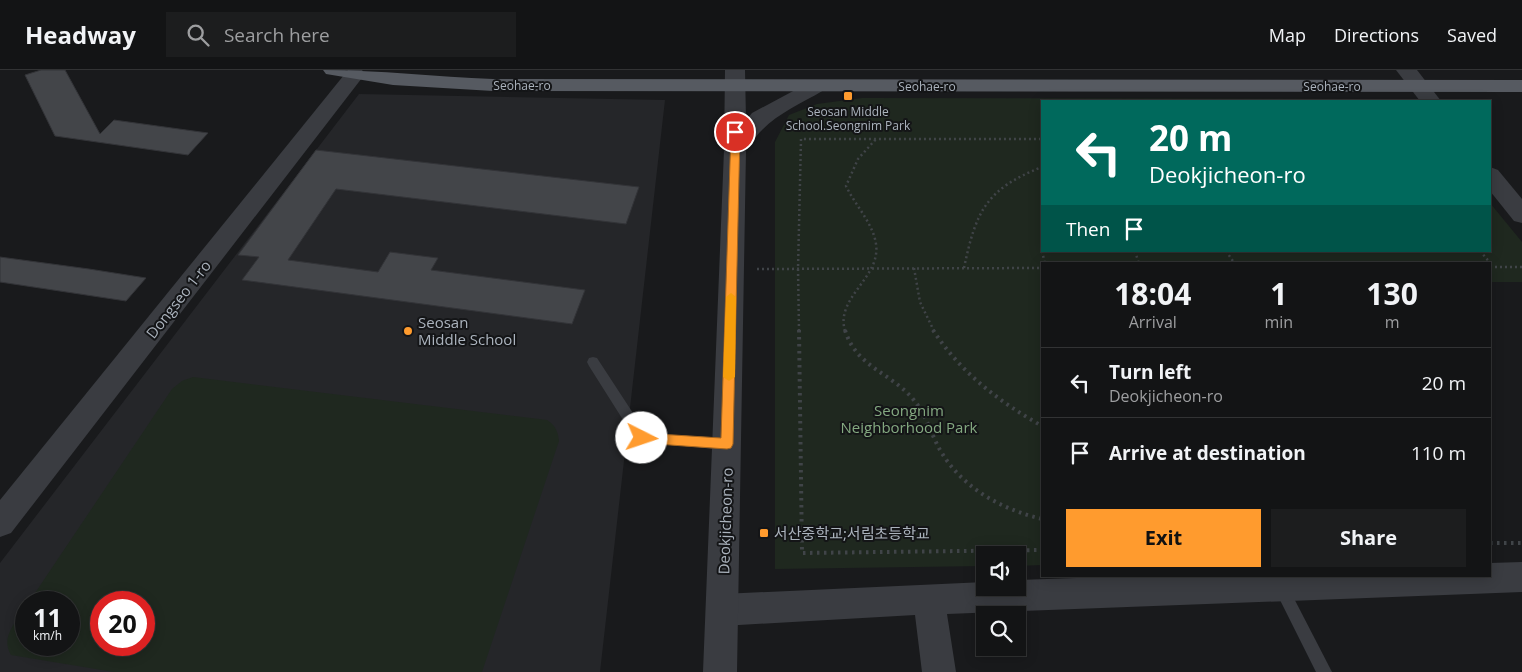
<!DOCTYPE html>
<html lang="en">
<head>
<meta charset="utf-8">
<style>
	:root { --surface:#131415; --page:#1c1d1e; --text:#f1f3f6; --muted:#9d9ea0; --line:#323334; --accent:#ff9b2e }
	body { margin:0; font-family:"Open Sans","Noto Sans KR",sans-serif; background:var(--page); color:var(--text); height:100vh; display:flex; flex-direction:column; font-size:19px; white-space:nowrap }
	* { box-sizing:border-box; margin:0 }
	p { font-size:16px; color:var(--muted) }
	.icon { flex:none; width:28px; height:28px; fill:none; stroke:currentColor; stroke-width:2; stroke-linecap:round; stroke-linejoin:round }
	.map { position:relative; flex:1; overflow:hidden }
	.side { position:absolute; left:1041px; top:192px; width:450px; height:315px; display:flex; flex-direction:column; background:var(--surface); border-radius:0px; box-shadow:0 2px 12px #0003,0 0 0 1px var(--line) }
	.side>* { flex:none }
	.guide { position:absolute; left:1041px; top:30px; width:450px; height:152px; border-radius:0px; box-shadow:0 2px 12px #0003,0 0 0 1px var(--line); background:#00695c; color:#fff; overflow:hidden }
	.controls { position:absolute; left:976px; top:476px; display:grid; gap:10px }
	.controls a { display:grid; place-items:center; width:50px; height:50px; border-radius:0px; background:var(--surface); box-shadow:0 2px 12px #0003,0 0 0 1px var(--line); font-size:25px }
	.speed { position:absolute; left:15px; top:521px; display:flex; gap:10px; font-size:25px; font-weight:700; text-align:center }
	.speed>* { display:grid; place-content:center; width:65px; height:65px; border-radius:50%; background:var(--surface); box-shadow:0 2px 12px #0003,0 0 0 1px var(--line); line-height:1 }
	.speed small { font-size:12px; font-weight:400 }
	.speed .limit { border:8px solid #d22; background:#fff; color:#111 }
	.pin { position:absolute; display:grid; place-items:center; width:42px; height:42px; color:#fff; margin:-21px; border:2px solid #fff; border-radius:50%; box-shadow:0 1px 5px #0007 }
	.me { position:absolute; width:55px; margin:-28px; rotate:94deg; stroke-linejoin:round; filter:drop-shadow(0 0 4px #0008) }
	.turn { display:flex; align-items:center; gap:18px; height:105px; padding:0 25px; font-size:22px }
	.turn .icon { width:65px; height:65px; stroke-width:2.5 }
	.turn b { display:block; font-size:35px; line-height:42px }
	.then { display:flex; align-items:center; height:48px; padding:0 25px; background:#0003; gap:10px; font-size:19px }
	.eta { display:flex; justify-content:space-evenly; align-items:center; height:85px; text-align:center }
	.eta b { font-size:30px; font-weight:700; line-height:35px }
	.button { display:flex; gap:10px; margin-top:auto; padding:10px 25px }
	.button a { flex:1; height:58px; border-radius:0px; background:var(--accent); color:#111; font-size:20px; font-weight:700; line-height:58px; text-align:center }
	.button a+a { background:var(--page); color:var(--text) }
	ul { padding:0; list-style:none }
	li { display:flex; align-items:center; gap:15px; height:70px; padding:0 25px; border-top:1px solid var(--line) }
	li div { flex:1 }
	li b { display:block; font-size:19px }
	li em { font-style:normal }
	header { display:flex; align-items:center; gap:30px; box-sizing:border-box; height:70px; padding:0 25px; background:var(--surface); border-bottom:1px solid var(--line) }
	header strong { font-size:24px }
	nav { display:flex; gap:28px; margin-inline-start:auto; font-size:18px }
	.search { width:350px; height:45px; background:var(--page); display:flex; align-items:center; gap:12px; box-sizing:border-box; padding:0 18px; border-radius:0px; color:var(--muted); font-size:19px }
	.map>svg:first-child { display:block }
</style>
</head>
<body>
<header>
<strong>Headway</strong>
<div class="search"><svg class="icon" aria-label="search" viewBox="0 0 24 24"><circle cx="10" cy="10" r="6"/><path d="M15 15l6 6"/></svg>Search here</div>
<nav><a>Map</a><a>Directions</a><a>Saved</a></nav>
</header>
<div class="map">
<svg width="1522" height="602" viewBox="0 0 1522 602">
	<rect width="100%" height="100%" fill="#191a1c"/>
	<path fill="#252629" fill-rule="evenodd" d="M 359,24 L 665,30 L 600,602 L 0,602 L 0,493 ZM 26,532 L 69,532 L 69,575 L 26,575 ZM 101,532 L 144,532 L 144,575 L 101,575 Z"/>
	<g fill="#1f281f" fill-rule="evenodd">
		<polygon points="862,28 1374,29 1379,31 1042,31 1042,181 1490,181 1490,133 1522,172 1522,212 1490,212 1490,194 1042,194 1042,495 1018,496 1018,485 985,485 985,496 775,499 775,72 789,45 817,34"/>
		<path d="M 193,307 L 547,350 C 555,355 558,361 559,371 L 482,602 L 114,602 L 11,585 C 0,567 16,552 26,537 L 26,575 L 69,575 L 69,532 L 29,532 L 172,319 L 182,311 ZM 101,532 L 144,532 L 144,575 L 101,575 Z"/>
	</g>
	<g fill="#434549" stroke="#333438">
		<polygon points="41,0 65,0 100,64 114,50 208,63 188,85 55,66 25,5"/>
		<polygon points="316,80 639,117 626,154 336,119 288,190 378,202 390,182 438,188 431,200 585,220 572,254 242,210 259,187 238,185"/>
		<polygon points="0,187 89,199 146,208 126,231 0,212"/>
	</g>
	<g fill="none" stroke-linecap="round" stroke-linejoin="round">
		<g stroke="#404448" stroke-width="2.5" stroke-dasharray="2 3" stroke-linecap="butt">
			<polyline points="1042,181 1045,194"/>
			<polyline points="1135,181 1139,194"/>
			<polyline points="1226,181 1235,194"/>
			<polyline points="1480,181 1493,196"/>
			<polyline points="1490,197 1522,197"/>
			<polyline points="914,198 920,232 934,261"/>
			<path d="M 964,198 C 976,141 986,119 1042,97"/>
			<polyline points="757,199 1042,198"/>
			<polyline points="799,261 798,199 801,69 1042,69"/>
			<path d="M 845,261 C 835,227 881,208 876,174 C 873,153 855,135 846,116 L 858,89 L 876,69"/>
		</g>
		<g stroke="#404448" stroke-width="4" stroke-dasharray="2.5 4.5" stroke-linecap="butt">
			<polyline points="799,260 802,483 1042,480"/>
			<path d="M 845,260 C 856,297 890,302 913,329 C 926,344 931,364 940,380 C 962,418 1001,439 1042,449"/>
			<path d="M 933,260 C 960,302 998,331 1042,356"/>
			<polyline points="1490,473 1522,473"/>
		</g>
		<g fill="#3a3c41" fill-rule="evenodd">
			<polygon points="593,287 597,288 646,363 727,368 732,370 734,374 732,378 727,380 637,372 589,296 587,292 589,288"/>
			<polygon points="1280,509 1285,511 1332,602 1316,602 1273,516 1275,511"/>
		</g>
		<g fill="#3a3c41" fill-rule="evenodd">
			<polygon points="348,0 362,0 365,4 11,463 0,467 0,430"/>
			<polygon points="1522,492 1522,522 947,544 956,602 922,602 915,545 722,556 711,551 706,540 711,529 722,524 985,512 985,518 1018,518 1018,510 1134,506 1490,506 1490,493"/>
		</g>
		<g fill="#3a3c41" fill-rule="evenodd">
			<path d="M 725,0 L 745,0 L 746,50 L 752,43 L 810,12 L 817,10 L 824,12 L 827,16 L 824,20 C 792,39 767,47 746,80 L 737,602 L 703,602 L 724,80 Z"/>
			<polygon points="1396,0 1417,0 1441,31 1420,31"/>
			<polygon points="1490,97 1498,100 1522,129 1522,153 1514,151 1490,121"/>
		</g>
		<path fill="#565a61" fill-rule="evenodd" d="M 323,0 C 380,0 436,7 493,9 L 1522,10 L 1522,22 L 493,21 L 393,15 L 326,4 Z"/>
	</g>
	<polygon fill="#ff9b2e" stroke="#a6651e" points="735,59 740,62 733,374 731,378 727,379 642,373 638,372 636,368 638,364 642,363 721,368 731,62"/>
	<polygon fill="#f59e0b" points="731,223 736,227 735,307 729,311 723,307 726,227"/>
	<g fill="#ff9b2e" stroke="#141517" stroke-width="2">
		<rect x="843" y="21" width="10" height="10" rx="2.5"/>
		<circle cx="408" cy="261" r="5"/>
		<rect x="759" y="458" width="10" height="10" rx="2.5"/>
	</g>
	<g text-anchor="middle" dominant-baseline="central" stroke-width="4" stroke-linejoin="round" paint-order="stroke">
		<g font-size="12" fill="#abb3bd" stroke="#141517">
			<text x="522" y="15">Seohae-ro</text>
			<text x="927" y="16">Seohae-ro</text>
			<text x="1332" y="16">Seohae-ro</text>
		</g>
		<g font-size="12" fill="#abb3bd" stroke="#141517">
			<text x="848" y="41">Seosan Middle<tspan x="848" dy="14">School.Seongnim Park</tspan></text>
		</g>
		<g font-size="15" fill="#abb3bd" stroke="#141517">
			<text transform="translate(178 229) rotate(-52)">Dongseo 1-ro</text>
			<text transform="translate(725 451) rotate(-88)">Deokjicheon-ro</text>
		</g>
		<g font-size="15" fill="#abb3bd" stroke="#141517" text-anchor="start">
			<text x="418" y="252">Seosan<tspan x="418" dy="17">Middle School</tspan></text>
			<text x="774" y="463">서산중학교;서림초등학교</text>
		</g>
		<g font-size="15" fill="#84a981" stroke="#141517">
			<text x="909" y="340">Seongnim<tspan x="909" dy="17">Neighborhood Park</tspan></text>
		</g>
	</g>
</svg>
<div class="controls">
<a><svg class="icon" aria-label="sound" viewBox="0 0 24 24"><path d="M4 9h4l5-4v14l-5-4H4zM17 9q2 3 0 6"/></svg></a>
<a><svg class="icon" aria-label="search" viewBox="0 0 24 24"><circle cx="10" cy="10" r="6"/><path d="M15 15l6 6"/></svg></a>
</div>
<div class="speed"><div>11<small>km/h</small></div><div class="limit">20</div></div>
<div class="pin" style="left:735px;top:62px;background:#d93025"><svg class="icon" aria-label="arrive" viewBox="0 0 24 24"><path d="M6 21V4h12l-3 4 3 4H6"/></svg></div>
<svg class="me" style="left:642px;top:368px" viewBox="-20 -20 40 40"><circle r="19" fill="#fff"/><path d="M0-13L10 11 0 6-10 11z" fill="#ff9b2e"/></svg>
<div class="guide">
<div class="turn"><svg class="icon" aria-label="left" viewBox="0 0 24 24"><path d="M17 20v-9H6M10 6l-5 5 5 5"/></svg><div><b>20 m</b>Deokjicheon-ro</div></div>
<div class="then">Then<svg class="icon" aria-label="arrive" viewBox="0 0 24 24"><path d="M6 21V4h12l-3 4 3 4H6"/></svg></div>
</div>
<section class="side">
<div class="eta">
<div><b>18:04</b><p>Arrival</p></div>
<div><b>1</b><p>min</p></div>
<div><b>130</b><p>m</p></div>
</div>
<ul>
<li><svg class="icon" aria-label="left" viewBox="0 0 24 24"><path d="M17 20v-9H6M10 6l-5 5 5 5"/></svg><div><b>Turn left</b><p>Deokjicheon-ro</p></div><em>20 m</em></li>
<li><svg class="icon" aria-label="arrive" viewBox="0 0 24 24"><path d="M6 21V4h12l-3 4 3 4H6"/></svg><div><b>Arrive at destination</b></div><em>110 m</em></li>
</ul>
<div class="button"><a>Exit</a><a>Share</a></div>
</section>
</div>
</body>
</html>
